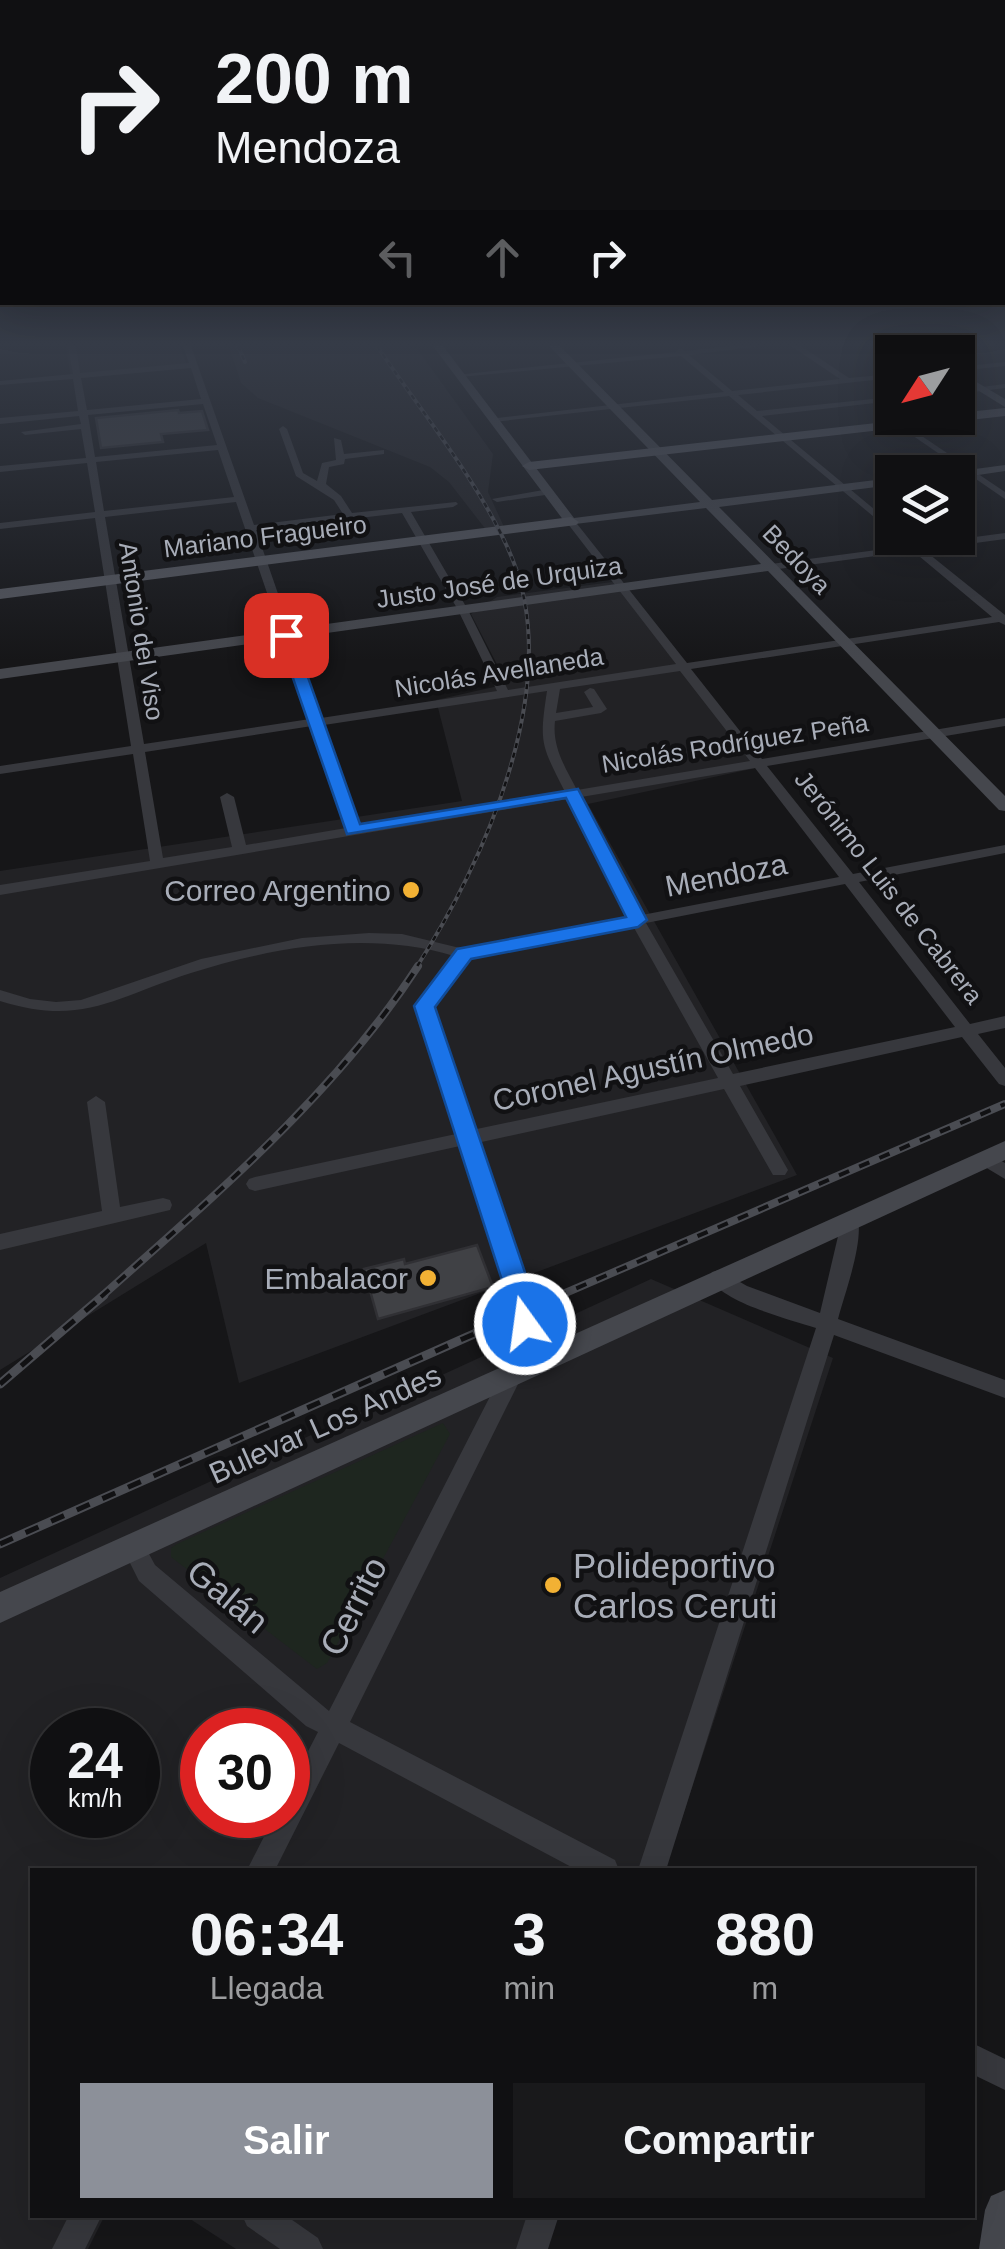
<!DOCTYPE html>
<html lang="es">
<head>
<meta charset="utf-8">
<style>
	:root { --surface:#101012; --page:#19191b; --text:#f1f3f6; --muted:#9c9d9f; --line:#303032; --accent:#8c9099 }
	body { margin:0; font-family:Helvetica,sans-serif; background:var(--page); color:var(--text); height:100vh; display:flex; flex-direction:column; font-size:38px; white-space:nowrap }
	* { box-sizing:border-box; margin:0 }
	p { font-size:32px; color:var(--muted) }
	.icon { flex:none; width:55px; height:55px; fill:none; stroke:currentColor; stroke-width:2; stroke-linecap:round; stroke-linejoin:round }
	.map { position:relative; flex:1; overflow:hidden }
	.drawer { position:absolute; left:30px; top:1868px; width:945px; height:350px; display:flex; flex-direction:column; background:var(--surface); border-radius:0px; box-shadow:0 10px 40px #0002,0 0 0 2px var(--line) }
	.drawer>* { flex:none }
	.banner { position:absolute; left:0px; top:0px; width:1005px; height:305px; box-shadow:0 10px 40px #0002,0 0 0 2px var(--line); background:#101012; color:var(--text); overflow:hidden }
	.needle { width:65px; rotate:234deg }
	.fabs { position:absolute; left:875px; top:335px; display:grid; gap:20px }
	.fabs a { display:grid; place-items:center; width:100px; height:100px; border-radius:0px; background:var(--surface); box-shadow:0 10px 40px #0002,0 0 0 2px var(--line); font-size:50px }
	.speed { position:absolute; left:30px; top:1708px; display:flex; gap:20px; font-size:50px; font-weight:700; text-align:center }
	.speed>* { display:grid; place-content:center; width:130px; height:130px; border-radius:50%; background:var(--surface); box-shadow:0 10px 40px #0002,0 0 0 2px var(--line); line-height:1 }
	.speed small { font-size:25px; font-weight:400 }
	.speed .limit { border:15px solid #d22; background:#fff; color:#111 }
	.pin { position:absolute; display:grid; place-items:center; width:85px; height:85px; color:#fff; margin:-42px; border-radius:20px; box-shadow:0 5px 15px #0006 }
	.me { position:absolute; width:110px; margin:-55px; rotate:346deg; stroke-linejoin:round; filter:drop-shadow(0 0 8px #0008) }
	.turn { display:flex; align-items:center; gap:35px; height:210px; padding:0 50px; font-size:45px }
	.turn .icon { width:130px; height:130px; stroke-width:2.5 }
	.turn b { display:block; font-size:70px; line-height:85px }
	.lanes { display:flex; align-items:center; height:95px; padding:0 50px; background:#0003; justify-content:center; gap:50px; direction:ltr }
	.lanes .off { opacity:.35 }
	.eta { display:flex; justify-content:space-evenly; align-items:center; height:170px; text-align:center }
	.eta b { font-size:60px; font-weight:700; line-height:70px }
	.primary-button { display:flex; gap:20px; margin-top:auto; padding:20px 50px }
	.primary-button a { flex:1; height:115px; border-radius:0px; background:var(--accent); color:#fff; font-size:40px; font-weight:700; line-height:115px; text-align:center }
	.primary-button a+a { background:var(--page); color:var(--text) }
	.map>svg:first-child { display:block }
</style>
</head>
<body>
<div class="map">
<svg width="1005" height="2249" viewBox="0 0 1005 2249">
	<rect width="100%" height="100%" fill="#161618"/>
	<g fill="#222225" fill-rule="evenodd">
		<polygon points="66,346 180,346 188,368 71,379"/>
		<polygon points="229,346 408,346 418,350 493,454 488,492 505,529 487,531 449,482 430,467 258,398 241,383"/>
		<polygon points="620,581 765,766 588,804 797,1175 239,1383 206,1243 0,1370 0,871 462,801 436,700 507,684 471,614 497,597"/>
		<path d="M 651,1279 L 833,1358 L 665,1870 L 32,1870 L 32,2215 L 105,2215 L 88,2249 L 0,2249 L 0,1578 ZM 52,1730 L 138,1730 L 138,1815 L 52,1815 ZM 202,1730 L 288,1730 L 288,1815 L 202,1815 Z"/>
		<polygon points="184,2215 552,2215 541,2249 236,2249"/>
	</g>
	<polygon fill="#1e261f" points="443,1423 450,1434 327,1663 317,1669 171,1557 171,1548 177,1544"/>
	<g fill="#404145" stroke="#303034" stroke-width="2.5">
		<polygon points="178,410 179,413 202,411 208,430 161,434 163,442 101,448 96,418"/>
		<polygon points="477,1245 493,1287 378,1319 364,1269 404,1259 405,1264"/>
	</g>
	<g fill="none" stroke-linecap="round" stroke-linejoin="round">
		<g fill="#37383d" fill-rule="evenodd">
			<path d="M 68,346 L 76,346 L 80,373 L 189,363 L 183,346 L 191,346 L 254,525 L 343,514 L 334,500 L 296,476 L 279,429 L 283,426 L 287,429 L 303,473 L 317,481 L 322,463 L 336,460 L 334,438 L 341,440 L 344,454 L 384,450 L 384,454 L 345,459 L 344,464 L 329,467 L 326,484 L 341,496 L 352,513 L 456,502 L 458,504 L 453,507 L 411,512 L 468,610 L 508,690 L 676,664 L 568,524 L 568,520 L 574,520 L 687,663 L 992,617 L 913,551 L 771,570 L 766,567 L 771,564 L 1005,533 L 1005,539 L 924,550 L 1005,615 L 1005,625 L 999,622 L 691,669 L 762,759 L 1005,718 L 1005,726 L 767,766 L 853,874 L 1005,845 L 1005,853 L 859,882 L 970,1024 L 1005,1016 L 1005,1028 L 978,1034 L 1005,1068 L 1005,1086 L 999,1084 L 962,1037 L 740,1086 L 788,1170 L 785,1175 L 773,1175 L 724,1089 L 477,1143 L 530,1296 C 536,1325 531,1354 519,1382 L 350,1722 L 615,1860 L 619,1870 L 577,1870 L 339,1743 L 275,1870 L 247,1870 L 275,1815 L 288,1815 L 288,1790 L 318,1732 L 306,1726 L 139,1581 L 122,1547 L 125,1539 L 133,1536 L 141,1539 L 155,1565 L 329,1711 L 502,1373 L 512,1336 L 512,1307 L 460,1146 L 255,1191 L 249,1189 L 246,1184 L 249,1179 L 255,1177 L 456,1134 L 417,1018 L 425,992 L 454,956 C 368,930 274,947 191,973 C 115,997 83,1027 0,1001 L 0,990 L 30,999 L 56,1002 L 81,1000 L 201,959 L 302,938 L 369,933 L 402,934 L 464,949 L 628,917 L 568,799 L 0,895 L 0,885 L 150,861 L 133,754 L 0,774 L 0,766 L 131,746 L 95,518 L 0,529 L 0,523 L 95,512 L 87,463 L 0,472 L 0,466 L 86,458 L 81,429 L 25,435 L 21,432 L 81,424 L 79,416 L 0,424 L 0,418 L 78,411 L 73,379 L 0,385 L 0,381 L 73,374 ZM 191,368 L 201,399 L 87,410 L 81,378 ZM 203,404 L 217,445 L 95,457 L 88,415 ZM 218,450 L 234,497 L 104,511 L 96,462 ZM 236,502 L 310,719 L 144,744 L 105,517 ZM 402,513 L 458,610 L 497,691 L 321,718 L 256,530 ZM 680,671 L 750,761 L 577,790 C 565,767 552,747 555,721 L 601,713 L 607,709 L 594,689 L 590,688 L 584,692 L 593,707 L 556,713 L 560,689 ZM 547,691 C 539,744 541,744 565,792 L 359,826 L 324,725 ZM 312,726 L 346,828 L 246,845 L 234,797 L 227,793 L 220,797 L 232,847 L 163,858 L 145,752 ZM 755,768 L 839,877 L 642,915 L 581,797 ZM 845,884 L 955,1027 L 733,1074 L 646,923 ZM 633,926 L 718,1078 L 472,1130 L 433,1018 L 440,993 L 469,958 Z"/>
			<polygon points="730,346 761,346 689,355 732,391 840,379 791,346 801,346 849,378 892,374 892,378 738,395 757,411 892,397 892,401 762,416 892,524 892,532 729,396 493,422 489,419 724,392 681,356 460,377 456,375 676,352 679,348 685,351"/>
			<polygon points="933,346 963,346 919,352 915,350"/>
			<polygon points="1005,362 1005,366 958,371 958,367"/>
			<polygon points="1005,384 1005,388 958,394 958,390"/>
			<polygon points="892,416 1005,492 1005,499 890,420"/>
			<polygon points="549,489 554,492 552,494 497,502 492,499"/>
			<polygon points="96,1096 105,1102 120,1207 163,1198 170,1200 172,1205 170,1210 0,1250 0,1234 102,1211 87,1102"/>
			<polygon points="986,1152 1005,1163 1005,1179 980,1164 977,1159 980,1154"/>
			<path d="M 850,1212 L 857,1215 C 865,1240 845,1292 838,1319 L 1005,1380 L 1005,1398 L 834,1335 L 666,1870 L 638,1870 L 816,1328 C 786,1318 726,1304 709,1278 L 712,1272 L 719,1270 L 747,1286 L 820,1313 L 843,1215 Z"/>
			<polygon points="972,2043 1005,2059 1005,2090 972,2074"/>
			<polygon points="69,2215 102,2215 85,2249 52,2249"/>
			<polygon points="242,2215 285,2215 318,2238 323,2249 280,2249 247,2226"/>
			<polygon points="527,2215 559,2215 548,2249 516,2249"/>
		</g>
		<g fill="#45474d" fill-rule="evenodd">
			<polygon points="433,346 443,346 574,518 700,502 549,346 560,346 712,500 892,478 892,485 719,507 1005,796 1005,811 999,810 768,571 0,679 0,669 761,564 706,508 567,525"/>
			<polygon points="908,346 920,346 928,352 917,352"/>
			<polygon points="958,371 1005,399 1005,407 958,378"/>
			<polygon points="1005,465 1005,471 958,478 958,472 953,472"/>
			<polygon points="1005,1141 1005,1160 0,1623 0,1592"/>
			<polygon points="1005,2190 1005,2249 979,2249 985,2210 991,2196"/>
		</g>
		<g fill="#53555c" fill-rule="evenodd">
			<polygon points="1005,408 1005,416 529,470 522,466 529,462 921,418 958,418 958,413"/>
			<polygon points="571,517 579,522 576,525 0,599 0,589"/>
		</g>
		<g stroke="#4a4c52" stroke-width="4">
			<g id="rail-far2">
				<polyline points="238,346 245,362"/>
				<path d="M 377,346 C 420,410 483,487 512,558 C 564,685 485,861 416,968"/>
			</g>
		</g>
		<g stroke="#4a4c52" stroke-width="8">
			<g id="rail-far1">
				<path d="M 101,1297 C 214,1196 335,1094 418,966"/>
				<polyline points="556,1297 1005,1104"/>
			</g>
		</g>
		<g stroke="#4a4c52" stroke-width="9">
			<g id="rail">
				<polyline points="0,1384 104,1295"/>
				<polyline points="0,1544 562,1295"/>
			</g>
		</g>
		<use href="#rail-far2" stroke="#111113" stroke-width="2.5" stroke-dasharray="5" stroke-linecap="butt"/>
		<use href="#rail-far1" stroke="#111113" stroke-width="4" stroke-dasharray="11" stroke-linecap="butt"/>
		<use href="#rail" stroke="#111113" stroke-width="5" stroke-dasharray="14" stroke-linecap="butt"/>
	</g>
	<linearGradient id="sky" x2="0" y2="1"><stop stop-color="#0c0c0d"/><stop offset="0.52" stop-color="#363c48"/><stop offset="1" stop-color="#363c48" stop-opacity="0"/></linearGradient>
	<rect width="1005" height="661" fill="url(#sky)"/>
	<polygon fill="#1a73e8" stroke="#114b97" stroke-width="2.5" points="286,630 293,635 360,824 578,789 647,920 638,927 471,959 435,1007 533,1296 538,1324 534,1332 525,1336 516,1332 507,1296 414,1006 457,949 626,917 566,798 347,834 278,635"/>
	<g fill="#f2b134" stroke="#111113" stroke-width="4">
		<circle cx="411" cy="890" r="10"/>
		<circle cx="428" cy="1278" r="10"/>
		<circle cx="553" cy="1585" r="10"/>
	</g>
	<g text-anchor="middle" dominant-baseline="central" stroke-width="9" stroke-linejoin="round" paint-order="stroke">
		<g font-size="25" fill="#a8adb8" stroke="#111113">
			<text transform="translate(265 536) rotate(-7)">Mariano Fragueiro</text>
			<text transform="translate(797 559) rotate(46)">Bedoya</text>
			<text transform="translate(499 582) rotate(-8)">Justo José de Urquiza</text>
			<text transform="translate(142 631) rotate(81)">Antonio del Viso</text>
			<text transform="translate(499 672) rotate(-9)">Nicolás Avellaneda</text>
			<text transform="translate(735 743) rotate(-9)">Nicolás Rodríguez Peña</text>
			<text transform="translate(889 887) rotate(52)">Jerónimo Luis de Cabrera</text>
		</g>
		<g font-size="30" fill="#a8adb8" stroke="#111113">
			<text transform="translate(726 875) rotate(-11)">Mendoza</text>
			<text transform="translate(653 1067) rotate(-12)">Coronel Agustín Olmedo</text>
			<text transform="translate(325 1424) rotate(-24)">Bulevar Los Andes</text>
		</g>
		<g font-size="30" fill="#a8adb8" stroke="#111113" text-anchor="end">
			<text x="391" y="890">Correo Argentino</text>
			<text x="408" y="1278">Embalacor</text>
		</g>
		<g font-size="35" fill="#a8adb8" stroke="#111113" text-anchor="start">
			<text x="573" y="1565">Polideportivo<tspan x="573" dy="40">Carlos Ceruti</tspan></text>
		</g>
		<g font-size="35" fill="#a8adb8" stroke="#111113">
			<text transform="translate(228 1596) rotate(40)">Galán</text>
			<text transform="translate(353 1606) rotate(-63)">Cerrito</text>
		</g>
	</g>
</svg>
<div class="fabs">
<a><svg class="needle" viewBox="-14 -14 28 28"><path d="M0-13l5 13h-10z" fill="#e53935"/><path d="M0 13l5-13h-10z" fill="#9c9d9f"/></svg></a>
<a><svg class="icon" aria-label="layers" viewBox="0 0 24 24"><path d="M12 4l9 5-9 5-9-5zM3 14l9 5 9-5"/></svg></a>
</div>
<div class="speed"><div>24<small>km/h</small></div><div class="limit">30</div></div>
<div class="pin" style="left:286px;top:635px;background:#d93025"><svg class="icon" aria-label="arrive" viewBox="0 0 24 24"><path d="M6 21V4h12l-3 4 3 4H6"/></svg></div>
<svg class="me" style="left:525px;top:1324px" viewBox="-20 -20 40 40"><circle r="17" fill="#1a73e8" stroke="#fff" stroke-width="3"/><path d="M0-11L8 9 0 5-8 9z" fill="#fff"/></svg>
<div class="banner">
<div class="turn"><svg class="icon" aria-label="right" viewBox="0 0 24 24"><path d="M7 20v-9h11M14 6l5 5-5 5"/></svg><div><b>200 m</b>Mendoza</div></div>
<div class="lanes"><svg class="icon off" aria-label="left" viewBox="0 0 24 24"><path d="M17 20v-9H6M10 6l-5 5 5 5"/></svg><svg class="icon off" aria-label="ahead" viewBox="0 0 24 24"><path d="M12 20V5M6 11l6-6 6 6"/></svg><svg class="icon" aria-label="right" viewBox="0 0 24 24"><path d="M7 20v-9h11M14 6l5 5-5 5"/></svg></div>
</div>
<section class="drawer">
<div class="eta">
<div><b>06:34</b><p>Llegada</p></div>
<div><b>3</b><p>min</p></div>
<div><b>880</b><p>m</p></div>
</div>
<div class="primary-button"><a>Salir</a><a>Compartir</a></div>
</section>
</div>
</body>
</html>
